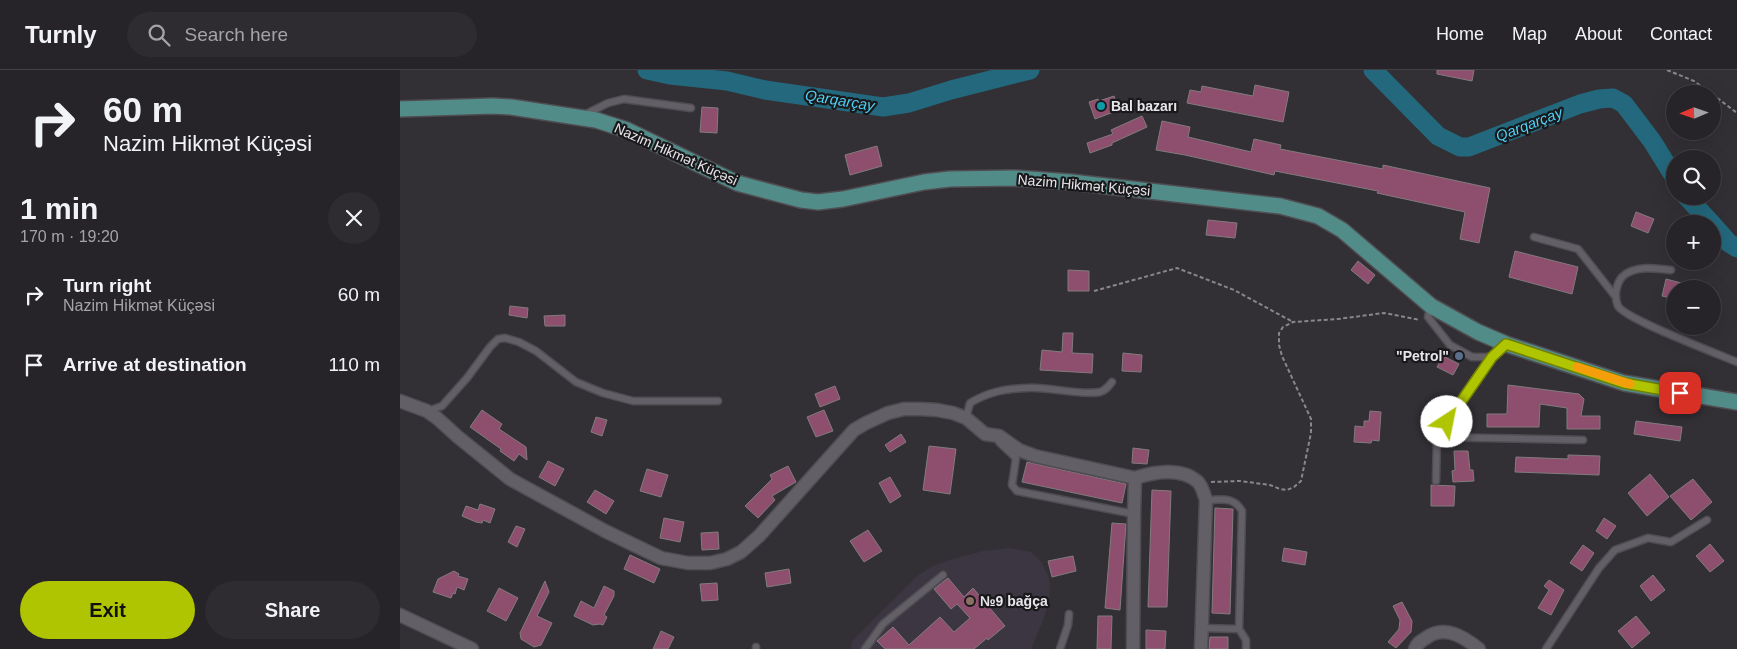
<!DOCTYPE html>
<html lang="en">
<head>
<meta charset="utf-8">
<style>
	:root { --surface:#262428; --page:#2e2c30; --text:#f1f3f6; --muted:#a4a4a8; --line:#424145; --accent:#b0c502 }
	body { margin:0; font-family:Arial,sans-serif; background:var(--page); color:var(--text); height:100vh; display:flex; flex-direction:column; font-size:19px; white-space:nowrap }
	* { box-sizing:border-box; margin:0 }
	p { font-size:16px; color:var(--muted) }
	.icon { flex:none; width:28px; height:28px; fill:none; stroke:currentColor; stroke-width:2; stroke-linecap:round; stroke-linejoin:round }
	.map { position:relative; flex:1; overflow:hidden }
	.sheet { display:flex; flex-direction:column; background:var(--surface); width:400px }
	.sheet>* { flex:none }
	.top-card { background:#262428; color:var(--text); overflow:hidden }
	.needle { width:32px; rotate:268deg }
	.controls { position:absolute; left:1266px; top:15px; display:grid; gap:10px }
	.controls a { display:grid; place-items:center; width:55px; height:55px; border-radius:50%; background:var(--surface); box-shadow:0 5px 20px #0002,0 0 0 1px var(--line); font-size:25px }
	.pin { position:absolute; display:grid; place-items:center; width:42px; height:42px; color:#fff; margin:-21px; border-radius:10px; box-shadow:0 2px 8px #0006 }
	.me { position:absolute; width:55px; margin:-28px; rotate:34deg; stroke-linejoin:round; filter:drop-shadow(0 0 4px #0008) }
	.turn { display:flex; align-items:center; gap:18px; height:105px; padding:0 20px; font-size:22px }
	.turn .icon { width:65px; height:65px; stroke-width:2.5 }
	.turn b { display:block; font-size:35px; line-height:42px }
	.round { display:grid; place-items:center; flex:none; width:52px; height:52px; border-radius:26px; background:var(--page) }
	.overview { display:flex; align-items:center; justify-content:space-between; height:85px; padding:0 20px }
	h1 { font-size:30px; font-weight:700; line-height:38px }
	.cta { display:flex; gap:10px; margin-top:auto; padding:10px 20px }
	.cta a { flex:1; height:58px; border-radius:30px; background:var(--accent); color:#111; font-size:20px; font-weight:700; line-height:58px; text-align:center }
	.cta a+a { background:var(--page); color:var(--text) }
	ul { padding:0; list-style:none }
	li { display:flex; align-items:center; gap:15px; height:70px; padding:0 20px }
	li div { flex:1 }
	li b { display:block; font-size:19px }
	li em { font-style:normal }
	header { display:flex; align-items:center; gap:30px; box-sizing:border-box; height:70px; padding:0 25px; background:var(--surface); border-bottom:1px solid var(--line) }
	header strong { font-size:24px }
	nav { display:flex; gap:28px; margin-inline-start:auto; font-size:18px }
	.search { width:350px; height:45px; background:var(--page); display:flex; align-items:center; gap:12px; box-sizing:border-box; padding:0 18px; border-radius:28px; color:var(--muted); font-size:19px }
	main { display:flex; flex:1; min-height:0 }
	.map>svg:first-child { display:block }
</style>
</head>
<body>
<header>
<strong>Turnly</strong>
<div class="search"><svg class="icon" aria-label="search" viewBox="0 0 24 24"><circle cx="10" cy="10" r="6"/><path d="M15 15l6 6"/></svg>Search here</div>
<nav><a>Home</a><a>Map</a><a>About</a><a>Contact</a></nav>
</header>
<main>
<section class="sheet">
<div class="top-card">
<div class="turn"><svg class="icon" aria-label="right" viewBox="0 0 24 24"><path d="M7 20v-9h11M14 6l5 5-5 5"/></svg><div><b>60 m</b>Nazim Hikmət Küçəsi</div></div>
</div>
<div class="overview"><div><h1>1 min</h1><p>170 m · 19:20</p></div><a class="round"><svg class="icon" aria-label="close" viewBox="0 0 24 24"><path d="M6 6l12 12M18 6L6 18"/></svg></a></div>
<ul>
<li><svg class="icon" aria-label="right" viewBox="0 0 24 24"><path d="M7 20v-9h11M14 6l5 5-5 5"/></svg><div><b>Turn right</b><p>Nazim Hikmət Küçəsi</p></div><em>60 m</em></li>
<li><svg class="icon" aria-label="arrive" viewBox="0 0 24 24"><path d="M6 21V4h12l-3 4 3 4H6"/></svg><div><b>Arrive at destination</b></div><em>110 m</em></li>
</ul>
<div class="cta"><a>Exit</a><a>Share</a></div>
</section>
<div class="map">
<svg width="1337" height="579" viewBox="0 0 1337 579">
	<rect width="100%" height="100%" fill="#323035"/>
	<polygon fill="#3b3642" points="610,478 631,482 642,493 649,508 650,519 648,535 642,553 631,579 450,579 453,570 518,505 533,496 550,490 583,481"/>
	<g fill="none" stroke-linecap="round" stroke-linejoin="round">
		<g stroke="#23687d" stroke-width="19">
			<polyline points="247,0 270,5 327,11 365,20 483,37 509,33 551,20 630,0"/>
			<polyline points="973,0 1038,66 1060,77 1069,77 1180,34 1199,29 1213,28 1224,34 1252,71 1275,108"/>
			<polyline points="1286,126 1312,154"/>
			<polyline points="1312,154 1329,173 1337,178"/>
		</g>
	</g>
	<g fill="#8e4f6e" stroke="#827b7e">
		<polygon points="1037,0 1074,0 1072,11 1037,4"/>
		<polygon points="855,15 889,22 883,52 787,33 790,20 801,22 802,16 853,26"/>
		<polygon points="714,26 719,40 695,49 689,32 698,29 699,31"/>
		<polygon points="302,37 318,38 317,63 300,62"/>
		<polygon points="742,46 747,57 712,73 712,75 690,83 687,73 713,64 711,60"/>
		<polygon points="762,51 790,57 788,67 851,82 854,69 881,75 880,79 983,99 983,95 1090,118 1079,173 1060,169 1065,142 977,123 978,121 875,101 874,105 785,85 756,80"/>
		<polygon points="477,76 482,96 450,105 445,85"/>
		<polygon points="1236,142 1254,149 1248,163 1231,156"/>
		<polygon points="808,150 837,153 835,168 806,165"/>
		<polygon points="1115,181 1178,197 1172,224 1109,207"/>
		<polygon points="958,191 975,205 968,214 951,200"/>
		<polygon points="668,200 689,201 689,221 668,221"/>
		<polygon points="1266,209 1293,216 1293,219 1275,219 1275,229 1262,226"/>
		<polygon points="110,236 128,238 127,248 109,245"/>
		<polygon points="165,245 165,256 145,256 144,246"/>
		<polygon points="663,263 673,263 672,283 693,284 692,303 640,300 642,280 662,282"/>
		<polygon points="723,283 742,285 741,302 722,301"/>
		<polygon points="1043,286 1059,294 1053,305 1037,297"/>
		<polygon points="1108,315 1179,324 1184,329 1181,346 1200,346 1200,359 1167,359 1167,338 1140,334 1139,357 1087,357 1087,344 1107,344"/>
		<polygon points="435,316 440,329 420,337 415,324"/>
		<polygon points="82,340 102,354 99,359 126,377 127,390 119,384 114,391 100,381 101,379 70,357"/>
		<polygon points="424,340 433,361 416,367 407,347"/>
		<polygon points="970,341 981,342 979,371 972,370 971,373 954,372 955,356 964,357 964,351 969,351"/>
		<polygon points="196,347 207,350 202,366 191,362"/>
		<polygon points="1236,351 1282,357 1280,371 1234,364"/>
		<polygon points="501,364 506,372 490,382 485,375"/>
		<polygon points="529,376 556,379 550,424 523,420"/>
		<polygon points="733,378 749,380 747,394 732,393"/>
		<polygon points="1054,381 1068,381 1070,400 1073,400 1074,411 1053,412 1052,401 1055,400"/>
		<polygon points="1168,385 1200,386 1199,405 1115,402 1116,387 1168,389"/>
		<polygon points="148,391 164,399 155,416 139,407"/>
		<polygon points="627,392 726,414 722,433 622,412"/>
		<polygon points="388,396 396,412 372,426 375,430 358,448 345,436 372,409 370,405"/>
		<polygon points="247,399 268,405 261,427 240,421"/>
		<polygon points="1250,404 1269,427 1247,446 1228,423"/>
		<polygon points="490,407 501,426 490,433 479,413"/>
		<polygon points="1293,409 1312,432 1291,450 1270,426"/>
		<polygon points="1031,415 1055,416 1054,436 1031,436"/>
		<polygon points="195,420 214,431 206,444 187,432"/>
		<polygon points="752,420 771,421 767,537 748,537"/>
		<polygon points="80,434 95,439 90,453 83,450 82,453 76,452 62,446 66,436 78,440"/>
		<polygon points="815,438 833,439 830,544 812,543"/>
		<polygon points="264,448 284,452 280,472 260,468"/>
		<polygon points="1204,448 1216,456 1207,469 1196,461"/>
		<polygon points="712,453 726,454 720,540 705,538"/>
		<polygon points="116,456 125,459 117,477 108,472"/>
		<polygon points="468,460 482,481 464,492 450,471"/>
		<polygon points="318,462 319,479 302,480 301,463"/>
		<polygon points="1310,474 1324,491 1310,502 1296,486"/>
		<polygon points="1183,475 1194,483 1182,501 1170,493"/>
		<polygon points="884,478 907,482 905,495 882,491"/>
		<polygon points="230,485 260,499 254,513 224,499"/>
		<polygon points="673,486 676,501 652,507 648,491"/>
		<polygon points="389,499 391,513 367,517 365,503"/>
		<polygon points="54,501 59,504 58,506 68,509 64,520 57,517 55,524 53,523 51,528 33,522 38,509"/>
		<polygon points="1253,505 1265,520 1251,531 1240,516"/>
		<polygon points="548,508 564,527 573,518 605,556 588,570 587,568 574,579 485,579 477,571 493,557 509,575 540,547 554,562 570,548 557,534 551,539 534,519"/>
		<polygon points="1149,510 1164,520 1151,545 1138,538 1149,520 1144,516"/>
		<polygon points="145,511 149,522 137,546 152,553 141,575 134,577 121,569 120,563"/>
		<polygon points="317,513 318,530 302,531 300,514"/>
		<polygon points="204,516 214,521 214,526 204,545 207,547 203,555 200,554 193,555 174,546 181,531 194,538"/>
		<polygon points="99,518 118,528 106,551 87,541"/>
		<polygon points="1002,532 1012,551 1011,562 996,578 988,572 999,559 1000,550 993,536"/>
		<polygon points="698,546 712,546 711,579 697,579"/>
		<polygon points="1236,546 1250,563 1232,578 1218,561"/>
		<polygon points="746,560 766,561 765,579 746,579"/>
		<polygon points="261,561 274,567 268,579 253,579"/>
		<polygon points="810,567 828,567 828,579 809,579"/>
	</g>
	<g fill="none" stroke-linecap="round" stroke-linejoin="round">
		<g stroke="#4f4d52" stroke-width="9">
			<g id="service">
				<polyline points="184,45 208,33 224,29 291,38"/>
				<polyline points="1134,167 1178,179 1215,226"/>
				<path d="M 1271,200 C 1256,198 1234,195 1222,207 C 1216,214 1214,227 1218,236 C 1225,249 1318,284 1337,292"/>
				<polyline points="1031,236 1028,247 1050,275 1072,287 1092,287"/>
				<polyline points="28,341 42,336 67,308 90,277 98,269 105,268 119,272 136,281 176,312 203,323 233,331 318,331"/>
				<path d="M 566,348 L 570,333 C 588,322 604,319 626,318 C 648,316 680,326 700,322 C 706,320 708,317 712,312"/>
				<polyline points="1037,367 1183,370"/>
				<polyline points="599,372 616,388 612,415 617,421 734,444"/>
				<polyline points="1036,411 1037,367 1076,308 1092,287 1105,275"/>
				<path d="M 806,430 C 821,430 834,426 842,441 L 839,559 L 846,570 L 846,579"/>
				<polyline points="802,558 839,559"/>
				<polyline points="356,579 356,577"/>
				<polyline points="465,579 483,554 543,505"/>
				<polyline points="660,579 668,555 669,544"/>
				<polyline points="1146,579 1199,498 1215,480 1248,468 1271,472 1307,450"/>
			</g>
		</g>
		<g stroke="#4f4d52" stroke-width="15">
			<g id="minor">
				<polyline points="0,331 27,341 37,348 58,367 110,409 205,461 261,488 288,493 310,493 327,489 341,482 359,466 454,360 466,353 488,343 504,339 521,339 537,340 553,343 566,348 585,364 599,366 619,380 635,386 735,408"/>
				<polyline points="0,545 72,579"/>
				<path d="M 733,579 L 734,444 L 735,408 C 754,402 781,397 798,412 C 802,416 804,424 806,430 L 801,579"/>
				<path d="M 1015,579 C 1017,573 1021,571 1026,568 C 1044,554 1064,567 1079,579"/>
			</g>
		</g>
		<g stroke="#4f4d52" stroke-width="18">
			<polyline id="primary" points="0,39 93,36 111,37 196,50 227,60 337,113 401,130 418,132 443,129 524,112 550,109 614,108 671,112 880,136 918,146 942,160 1031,236 1078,262 1106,274 1224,313 1337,332"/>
		</g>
		<g stroke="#89878c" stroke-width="2" stroke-dasharray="4 2.5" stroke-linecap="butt">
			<polyline points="1267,0 1294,11 1312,24"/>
			<polyline points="1312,24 1337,43"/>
			<polyline points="694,221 777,198 834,220 893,252"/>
			<polyline points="811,412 840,411 870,415 880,419 887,420 894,417 901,411 911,363 911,349 882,286 879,275 879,263 883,257 893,252 938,249 984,243 1020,250"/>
		</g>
		<use href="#service" stroke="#626066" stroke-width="6"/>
		<use href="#minor" stroke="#626066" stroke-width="12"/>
		<use href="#primary" stroke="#528c89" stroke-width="15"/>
	</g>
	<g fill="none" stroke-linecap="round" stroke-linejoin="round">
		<g stroke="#728001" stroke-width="12">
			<polyline id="route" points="1047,352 1092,287 1106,274 1224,313 1280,323"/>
		</g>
		<use href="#route" stroke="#b0c502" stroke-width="9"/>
		<polyline stroke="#f59e0b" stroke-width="9" points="1177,297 1230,314"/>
	</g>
	<circle fill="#0f9aa8" stroke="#19181b" stroke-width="2" cx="701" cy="36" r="5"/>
	<circle fill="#5c6f8a" stroke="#19181b" stroke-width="2" cx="1059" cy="286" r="5"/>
	<circle fill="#8d6e63" stroke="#19181b" stroke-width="2" cx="570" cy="531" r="5"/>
	<g text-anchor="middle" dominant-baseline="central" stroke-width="4.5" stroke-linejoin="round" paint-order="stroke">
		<g font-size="14" font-weight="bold" fill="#e7e5e9" stroke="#19181b" text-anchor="start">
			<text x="711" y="36">Bal bazarı</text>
			<text x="1049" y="286" text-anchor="end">"Petrol"</text>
			<text x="580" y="531">№9 bağça</text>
		</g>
		<g font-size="14" fill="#e7e5e9" stroke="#19181b">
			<text transform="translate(276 84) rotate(24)">Nazim Hikmət Küçəsi</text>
			<text transform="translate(684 115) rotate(5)">Nazim Hikmət Küçəsi</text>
		</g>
		<g font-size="15" font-style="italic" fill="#4fd1f6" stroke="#19181b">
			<text transform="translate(440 30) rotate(9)">Qarqarçay</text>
			<text transform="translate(1129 54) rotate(-21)">Qarqarçay</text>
		</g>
	</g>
</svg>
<div class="controls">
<a><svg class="needle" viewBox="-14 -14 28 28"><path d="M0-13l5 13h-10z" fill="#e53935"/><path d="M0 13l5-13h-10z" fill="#a4a4a8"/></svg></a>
<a><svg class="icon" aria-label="search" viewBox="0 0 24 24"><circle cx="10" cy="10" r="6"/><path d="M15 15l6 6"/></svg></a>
<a>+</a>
<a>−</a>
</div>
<div class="pin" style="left:1280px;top:323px;background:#d93025"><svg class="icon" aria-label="arrive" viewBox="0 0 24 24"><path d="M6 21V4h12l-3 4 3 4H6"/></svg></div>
<svg class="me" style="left:1047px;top:352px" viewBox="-20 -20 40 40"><circle r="19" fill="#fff"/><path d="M0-13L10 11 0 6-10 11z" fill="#b0c502"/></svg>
</div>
</main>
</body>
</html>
